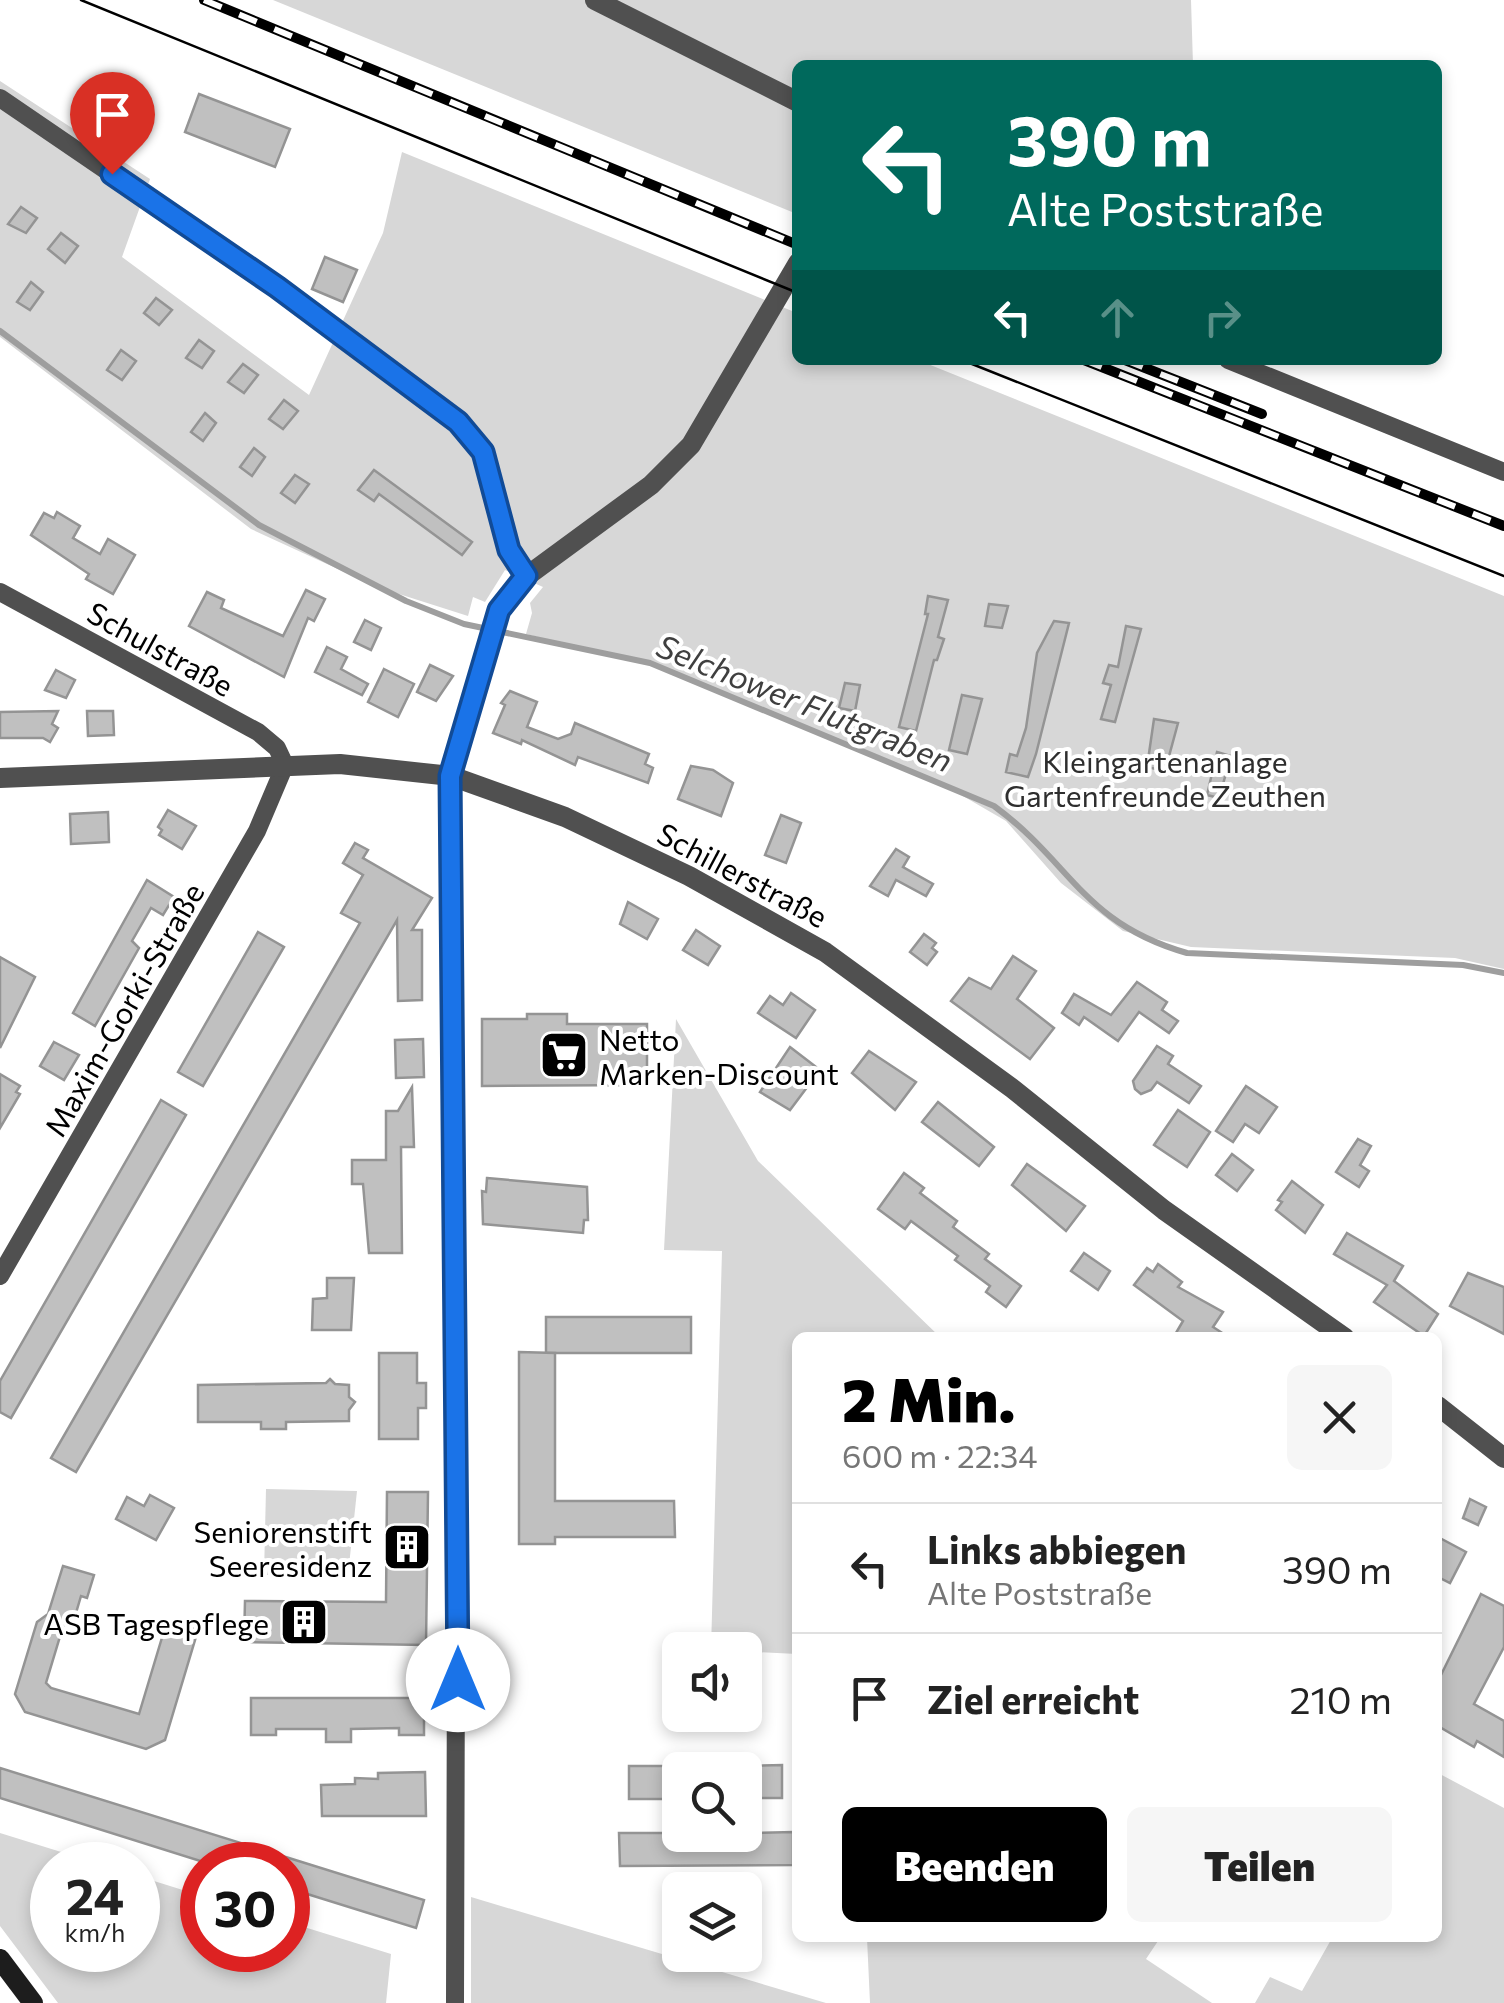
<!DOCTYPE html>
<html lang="de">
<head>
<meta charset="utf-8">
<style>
	:root { --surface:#fff; --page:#f6f6f6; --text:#222; --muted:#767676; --line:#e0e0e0; --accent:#000 }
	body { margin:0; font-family:Commissioner,sans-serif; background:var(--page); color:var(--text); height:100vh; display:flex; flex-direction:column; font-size:38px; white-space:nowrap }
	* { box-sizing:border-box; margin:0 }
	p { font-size:32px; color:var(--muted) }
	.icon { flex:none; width:55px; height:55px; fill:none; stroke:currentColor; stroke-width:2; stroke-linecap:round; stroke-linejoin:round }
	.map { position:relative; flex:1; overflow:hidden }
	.side { position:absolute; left:792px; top:1332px; width:650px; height:610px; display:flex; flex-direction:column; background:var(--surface); border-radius:15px; box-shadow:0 5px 15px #0003 }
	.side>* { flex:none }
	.top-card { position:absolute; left:792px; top:60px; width:650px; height:305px; border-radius:15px; box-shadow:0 5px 15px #0003; background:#00695c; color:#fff; overflow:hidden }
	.fabs { position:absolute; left:662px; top:1632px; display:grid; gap:20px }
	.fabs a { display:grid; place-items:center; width:100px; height:100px; border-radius:15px; background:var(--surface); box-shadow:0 5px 15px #0003; font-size:50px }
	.speed { position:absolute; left:30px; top:1842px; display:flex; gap:20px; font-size:50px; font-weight:700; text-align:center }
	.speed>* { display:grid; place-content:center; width:130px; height:130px; border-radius:50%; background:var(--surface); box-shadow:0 5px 15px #0003; line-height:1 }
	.speed small { font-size:25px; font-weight:400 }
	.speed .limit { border:15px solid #d22; background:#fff; color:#111 }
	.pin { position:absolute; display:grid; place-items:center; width:85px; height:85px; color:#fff; margin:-102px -42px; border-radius:50% 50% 50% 0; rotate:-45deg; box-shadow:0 0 10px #0007 }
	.pin .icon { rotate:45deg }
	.me { position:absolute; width:110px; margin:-55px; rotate:0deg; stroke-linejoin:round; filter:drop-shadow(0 0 8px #0008) }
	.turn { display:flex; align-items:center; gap:35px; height:210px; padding:0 50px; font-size:45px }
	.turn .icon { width:130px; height:130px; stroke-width:2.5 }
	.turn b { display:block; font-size:70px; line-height:85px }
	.lanes { display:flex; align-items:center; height:95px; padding:0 50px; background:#0003; justify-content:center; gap:50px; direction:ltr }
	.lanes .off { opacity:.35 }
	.round { display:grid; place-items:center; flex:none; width:105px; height:105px; border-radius:15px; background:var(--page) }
	.head { display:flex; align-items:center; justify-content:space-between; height:170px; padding:0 50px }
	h1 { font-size:60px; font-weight:800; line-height:75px; color:var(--accent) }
	.action { display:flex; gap:20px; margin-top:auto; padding:20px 50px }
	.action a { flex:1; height:115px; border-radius:15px; background:var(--accent); color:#fff; font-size:40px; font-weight:800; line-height:115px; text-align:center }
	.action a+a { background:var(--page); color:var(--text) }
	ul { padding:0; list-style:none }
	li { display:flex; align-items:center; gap:30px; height:130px; padding:0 50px; border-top:2px solid var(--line) }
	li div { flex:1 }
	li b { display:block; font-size:38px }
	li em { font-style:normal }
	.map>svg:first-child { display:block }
</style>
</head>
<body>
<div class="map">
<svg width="1504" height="2003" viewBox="0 0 1504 2003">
	<rect width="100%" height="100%" fill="#fff"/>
	<g fill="#d7d7d7">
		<polygon points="273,0 1191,0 1193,65 798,65 798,203 792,212"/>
		<polygon points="0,81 150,179 122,257 309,395 383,233 402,152 797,313 798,360 918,360 1504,596 1504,969 1455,958 1191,947 1123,931 1061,883 1006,821 944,785 682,674 526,634 532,613 530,603 543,587 505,570 485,602 473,597 468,616 377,587 251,529 0,337"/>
		<polygon points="676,1019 758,1161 940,1337 798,1338 797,1654 711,1650 722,1251 664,1250"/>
		<polygon points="266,1489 357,1491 348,1575 264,1575"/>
		<polygon points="1438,1773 1504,1808 1504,2003 1255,2003 1270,1977 1302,1991 1332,1938 1438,1938"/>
		<polygon points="0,1833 103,1865 52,1865 52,1950 138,1950 138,1876 202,1896 202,1950 288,1950 288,1922 391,1954 386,2003 58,2003 0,1926"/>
		<polygon points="471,1897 826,2003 471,2003"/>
		<polygon points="867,1938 1160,1938 1146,1959 1212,2003 870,2003"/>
	</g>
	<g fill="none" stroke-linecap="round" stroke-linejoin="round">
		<path stroke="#9e9e9e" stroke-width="6" d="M 0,331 L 259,525 L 406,601 L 464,624 L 650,663 L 994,806 C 1072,863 1082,923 1187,953 L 1463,965 L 1504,973"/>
	</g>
	<g fill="#c0c0c0" stroke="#949494" stroke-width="2.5">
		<polygon points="199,94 290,129 275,167 185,132"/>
		<polygon points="21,207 37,218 26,233 8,224"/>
		<polygon points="61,233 78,246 65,263 48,249"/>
		<polygon points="325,257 357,270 343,302 312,289"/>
		<polygon points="31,282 43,292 30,310 17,302"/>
		<polygon points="156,298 172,310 159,325 144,313"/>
		<polygon points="199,340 214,351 202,368 186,358"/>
		<polygon points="121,350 136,361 122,380 107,370"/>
		<polygon points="243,364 258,375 244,393 228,382"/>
		<polygon points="284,400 298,411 283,429 269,419"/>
		<polygon points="205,413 216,423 203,441 191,432"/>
		<polygon points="254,448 265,457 252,476 240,467"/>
		<polygon points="374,470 472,542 462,555 379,494 374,501 358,490"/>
		<polygon points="295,475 309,484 295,503 281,493"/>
		<polygon points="57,512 80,526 73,538 100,554 108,539 135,555 113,594 86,579 89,574 31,535 44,513 54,518"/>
		<polygon points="306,590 325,599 314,621 308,618 284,677 189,626 207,592 224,600 221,608 283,636"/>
		<polygon points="928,596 948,600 938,637 944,639 937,660 934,660 916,731 899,727 928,614 925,614"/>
		<polygon points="989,604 1008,606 1002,628 985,626"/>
		<polygon points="365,620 381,628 371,650 354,642"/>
		<polygon points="1054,621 1069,623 1036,754 1028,777 1006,772 1010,754 1017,756 1026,728 1037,653"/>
		<polygon points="1126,626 1141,629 1115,722 1101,719 1111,685 1103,683 1109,665 1118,667"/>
		<polygon points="327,647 347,657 341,669 368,684 362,695 315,672"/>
		<polygon points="430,665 453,676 436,701 417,692"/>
		<polygon points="384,669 414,684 398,717 368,702"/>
		<polygon points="56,670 75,680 66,698 45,690"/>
		<polygon points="845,683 860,685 855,711 839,708"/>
		<polygon points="510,691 537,702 527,727 558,739 571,734 575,723 649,754 645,764 653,768 648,783 578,757 575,765 522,740 521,744 493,733 505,705 501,703"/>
		<polygon points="962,695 982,699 967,754 949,750"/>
		<polygon points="58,711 52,724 58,728 50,742 43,738 0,738 0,712"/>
		<polygon points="87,711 113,711 114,735 88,736"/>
		<polygon points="1154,719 1178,723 1165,771 1147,767"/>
		<polygon points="1217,752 1231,756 1219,798 1207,795"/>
		<polygon points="691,766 713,770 733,783 721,816 678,799"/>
		<polygon points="168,810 196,826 182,849 159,835 162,830 158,827"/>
		<polygon points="108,812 109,842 71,844 70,814"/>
		<polygon points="781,815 801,823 786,863 765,855"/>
		<polygon points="355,843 368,850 363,858 432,898 412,930 422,930 422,1000 398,1001 397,920 76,1472 51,1458 360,923 341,913 363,875 343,863"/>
		<polygon points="896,849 909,857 903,867 933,884 926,896 896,880 888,896 870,886"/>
		<polygon points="147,880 174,897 163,915 151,908 132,941 139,948 95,1026 73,1013"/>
		<polygon points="628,902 658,919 647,939 620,924"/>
		<polygon points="696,930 720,946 708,965 683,950"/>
		<polygon points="258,932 284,947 203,1086 178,1072"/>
		<polygon points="924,934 936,943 932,948 937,952 927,965 910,952"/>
		<polygon points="1013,956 1036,971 1017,999 1054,1028 1030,1059 951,1001 969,978 991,989"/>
		<polygon points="0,957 35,977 0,1048"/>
		<polygon points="1137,982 1167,1002 1162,1010 1178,1021 1169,1033 1139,1012 1118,1041 1084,1017 1079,1025 1062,1013 1074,994 1111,1015"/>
		<polygon points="791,993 815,1010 796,1038 758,1013 770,996 783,1005"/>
		<polygon points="527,1014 567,1014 567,1024 647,1024 647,1085 482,1086 482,1019 527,1019"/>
		<polygon points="423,1039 424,1077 396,1078 395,1040"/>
		<polygon points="54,1042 79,1055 64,1080 40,1066"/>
		<polygon points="1157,1046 1173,1056 1168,1064 1201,1086 1189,1103 1157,1082 1151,1090 1141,1094 1135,1089 1133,1081"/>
		<polygon points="790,1047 820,1070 790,1110 760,1092"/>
		<polygon points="869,1051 916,1082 895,1110 852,1073"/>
		<polygon points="0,1074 20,1086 16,1092 20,1094 0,1128"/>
		<polygon points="1246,1086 1277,1107 1259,1133 1245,1124 1233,1142 1216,1131"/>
		<polygon points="412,1087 414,1147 401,1147 402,1253 369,1253 363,1184 352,1184 352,1160 386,1160 386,1111 398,1111"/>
		<polygon points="161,1100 186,1115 11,1418 0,1412 0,1381"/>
		<polygon points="938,1102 994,1147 979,1166 922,1122"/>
		<polygon points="1178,1110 1210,1132 1187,1167 1154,1145"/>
		<polygon points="1358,1139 1371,1146 1360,1165 1369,1171 1359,1187 1336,1172"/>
		<polygon points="1232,1154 1253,1170 1237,1191 1216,1175"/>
		<polygon points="1027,1164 1085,1206 1066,1231 1012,1185"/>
		<polygon points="904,1173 924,1188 920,1193 957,1221 953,1227 989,1254 985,1259 1021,1286 1006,1307 986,1292 990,1286 955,1260 958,1256 911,1221 905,1229 878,1209"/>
		<polygon points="487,1178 587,1187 588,1220 584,1220 583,1233 483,1224 482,1191 486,1192"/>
		<polygon points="1292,1181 1323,1205 1305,1233 1276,1210 1282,1202 1278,1200"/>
		<polygon points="1347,1233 1403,1266 1394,1281 1438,1314 1424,1336 1374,1302 1387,1285 1334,1254"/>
		<polygon points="1084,1253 1110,1271 1098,1290 1071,1271"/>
		<polygon points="1158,1264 1182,1282 1178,1287 1223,1312 1213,1327 1230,1338 1173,1338 1183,1321 1134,1285 1147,1268 1153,1272"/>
		<polygon points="1468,1273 1504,1287 1504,1334 1450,1306"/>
		<polygon points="327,1278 354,1278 351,1330 312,1330 313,1299 327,1298"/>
		<rect x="546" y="1317" width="145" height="36"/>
		<polygon points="519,1352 555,1353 555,1501 674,1501 675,1537 555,1537 555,1544 519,1544"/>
		<polygon points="379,1353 417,1353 417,1383 426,1383 426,1408 418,1408 418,1439 379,1439"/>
		<polygon points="330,1379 335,1384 349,1385 349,1397 355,1402 349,1410 349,1421 286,1422 286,1429 261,1429 261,1422 198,1422 198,1385 326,1383"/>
		<polygon points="387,1492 428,1492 426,1645 244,1642 245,1601 386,1602"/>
		<polygon points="150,1495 174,1508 156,1540 116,1519 127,1497 144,1506"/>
		<polygon points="1470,1499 1486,1507 1478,1525 1463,1518"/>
		<polygon points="1438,1537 1466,1552 1450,1583 1438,1577"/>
		<polygon points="63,1566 94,1575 87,1598 81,1596 73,1623 65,1620 46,1683 51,1688 139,1714 167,1621 198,1630 165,1740 146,1749 25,1712 15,1694 37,1622 48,1614"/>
		<polygon points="1481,1594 1504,1606 1504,1647 1474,1704 1504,1721 1504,1757 1477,1741 1474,1747 1438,1726 1438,1681"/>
		<polygon points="251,1698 424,1698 424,1735 399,1735 399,1728 351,1729 351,1742 326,1742 326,1729 276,1729 276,1735 251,1735"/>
		<polygon points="782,1765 782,1798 745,1798 745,1766"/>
		<polygon points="629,1766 680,1766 680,1835 793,1832 793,1865 620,1866 619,1833 664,1833 664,1799 629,1799"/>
		<polygon points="0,1768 424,1900 416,1928 288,1888 288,1865 213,1865 0,1798"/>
		<polygon points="425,1772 426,1816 322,1816 321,1785 355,1784 355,1778 378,1779 378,1773"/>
	</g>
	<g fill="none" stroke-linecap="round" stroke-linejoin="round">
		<g stroke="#505050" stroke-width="18">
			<polyline points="0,98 277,287 457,422 483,452 509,550 527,576"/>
			<polyline points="1228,360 1504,472"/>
			<polyline points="0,592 258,732 277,748 285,765 257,831 0,1276"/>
			<polyline points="451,776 457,1276 455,2003"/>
		</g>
		<g stroke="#505050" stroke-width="20">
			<polyline points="595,0 798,102"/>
			<polyline points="451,776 499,610 527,576 651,485 691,445 798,263"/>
			<polyline points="0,778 340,764 451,776 565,817 689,876 825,952 1013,1089 1164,1210 1345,1338"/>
			<polyline points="1438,1406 1504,1458"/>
		</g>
		<polyline stroke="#1d1d1d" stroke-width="20" points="0,1959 33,2003"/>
		<g stroke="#000" stroke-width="2.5">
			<polyline points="81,0 798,293"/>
			<polyline points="962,360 1504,576"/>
		</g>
		<g stroke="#000" stroke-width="10">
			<g id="rail">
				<polyline points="204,0 798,245"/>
				<polyline points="1084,360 1504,526"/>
				<polyline points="1125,360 1262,414"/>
			</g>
		</g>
		<use href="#rail" stroke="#fff" stroke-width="6" stroke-dasharray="19" stroke-linecap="butt"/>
	</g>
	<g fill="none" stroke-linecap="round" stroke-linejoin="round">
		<g stroke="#114b97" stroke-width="25">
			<polyline id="route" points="112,174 277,287 458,422 483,452 509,550 526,576 499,610 450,776 458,1680"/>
		</g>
		<use href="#route" stroke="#1a73e8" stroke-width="18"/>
	</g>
	<defs>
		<g id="supermarket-square" transform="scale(2.5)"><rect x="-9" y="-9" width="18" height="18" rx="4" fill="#000" stroke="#fff"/><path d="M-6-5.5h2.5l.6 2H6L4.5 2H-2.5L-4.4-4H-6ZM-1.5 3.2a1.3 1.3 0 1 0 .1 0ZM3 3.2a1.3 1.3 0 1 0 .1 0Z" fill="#fff"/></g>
		<g id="building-square" transform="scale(2.5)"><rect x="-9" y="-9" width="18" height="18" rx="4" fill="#000" stroke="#fff"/><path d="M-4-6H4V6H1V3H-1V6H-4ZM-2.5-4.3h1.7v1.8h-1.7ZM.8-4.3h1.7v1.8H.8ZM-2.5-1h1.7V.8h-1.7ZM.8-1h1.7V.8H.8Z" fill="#fff"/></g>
	</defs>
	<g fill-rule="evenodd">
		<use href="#supermarket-square" x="564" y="1055"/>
		<use href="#building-square" x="407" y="1547"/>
		<use href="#building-square" x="304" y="1622"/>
	</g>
	<g text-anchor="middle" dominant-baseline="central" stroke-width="8" stroke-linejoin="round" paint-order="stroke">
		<g font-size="30" fill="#000" stroke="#fff">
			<text transform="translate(161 648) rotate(29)">Schulstraße</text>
			<text transform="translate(743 874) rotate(28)">Schillerstraße</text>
			<text transform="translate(123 1009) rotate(-60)">Maxim-Gorki-Straße</text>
		</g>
		<g font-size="30" fill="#2e2e2e" stroke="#fff">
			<text x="1165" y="760">Kleingartenanlage<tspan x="1165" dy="34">Gartenfreunde Zeuthen</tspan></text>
		</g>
		<g font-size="30" fill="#000" stroke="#fff" text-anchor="end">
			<text x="599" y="1038" text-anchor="start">Netto<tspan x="599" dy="34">Marken-Discount</tspan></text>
			<text x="372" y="1530">Seniorenstift<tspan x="372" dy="34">Seeresidenz</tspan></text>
			<text x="269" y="1622">ASB Tagespflege</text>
		</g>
		<g font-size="32" font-style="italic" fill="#3f3f3f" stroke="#fff">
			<text transform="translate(805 702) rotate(22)">Selchower Flutgraben</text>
		</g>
	</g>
</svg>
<div class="fabs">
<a><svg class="icon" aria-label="sound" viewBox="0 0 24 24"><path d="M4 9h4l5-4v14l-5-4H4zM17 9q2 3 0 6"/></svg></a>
<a><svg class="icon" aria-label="search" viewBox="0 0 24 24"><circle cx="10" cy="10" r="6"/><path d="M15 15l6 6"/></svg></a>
<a><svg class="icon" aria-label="layers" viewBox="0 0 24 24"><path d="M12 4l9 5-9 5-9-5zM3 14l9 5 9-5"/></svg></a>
</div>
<div class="speed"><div>24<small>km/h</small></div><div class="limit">30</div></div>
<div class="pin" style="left:112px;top:174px;background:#d93025"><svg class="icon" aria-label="arrive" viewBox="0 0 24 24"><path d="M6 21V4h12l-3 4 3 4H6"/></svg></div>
<svg class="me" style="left:458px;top:1680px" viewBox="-20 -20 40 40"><circle r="19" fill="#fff"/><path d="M0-13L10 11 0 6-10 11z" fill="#1a73e8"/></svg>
<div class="top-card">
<div class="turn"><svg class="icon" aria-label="left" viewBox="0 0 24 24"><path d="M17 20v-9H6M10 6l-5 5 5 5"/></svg><div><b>390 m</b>Alte Poststraße</div></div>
<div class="lanes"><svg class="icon" aria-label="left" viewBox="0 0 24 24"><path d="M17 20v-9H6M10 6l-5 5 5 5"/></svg><svg class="icon off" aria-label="ahead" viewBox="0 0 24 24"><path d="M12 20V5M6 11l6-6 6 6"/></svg><svg class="icon off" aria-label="right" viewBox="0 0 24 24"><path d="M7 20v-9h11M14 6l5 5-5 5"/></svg></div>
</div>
<section class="side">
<div class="head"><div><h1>2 Min.</h1><p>600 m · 22:34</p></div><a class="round"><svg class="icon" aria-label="close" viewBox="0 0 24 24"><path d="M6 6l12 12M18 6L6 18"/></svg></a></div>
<ul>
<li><svg class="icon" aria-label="left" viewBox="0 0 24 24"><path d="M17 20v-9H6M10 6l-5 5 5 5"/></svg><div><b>Links abbiegen</b><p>Alte Poststraße</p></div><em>390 m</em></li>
<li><svg class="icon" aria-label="arrive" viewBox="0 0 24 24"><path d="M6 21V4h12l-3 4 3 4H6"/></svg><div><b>Ziel erreicht</b></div><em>210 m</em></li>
</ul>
<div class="action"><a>Beenden</a><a>Teilen</a></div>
</section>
</div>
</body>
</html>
